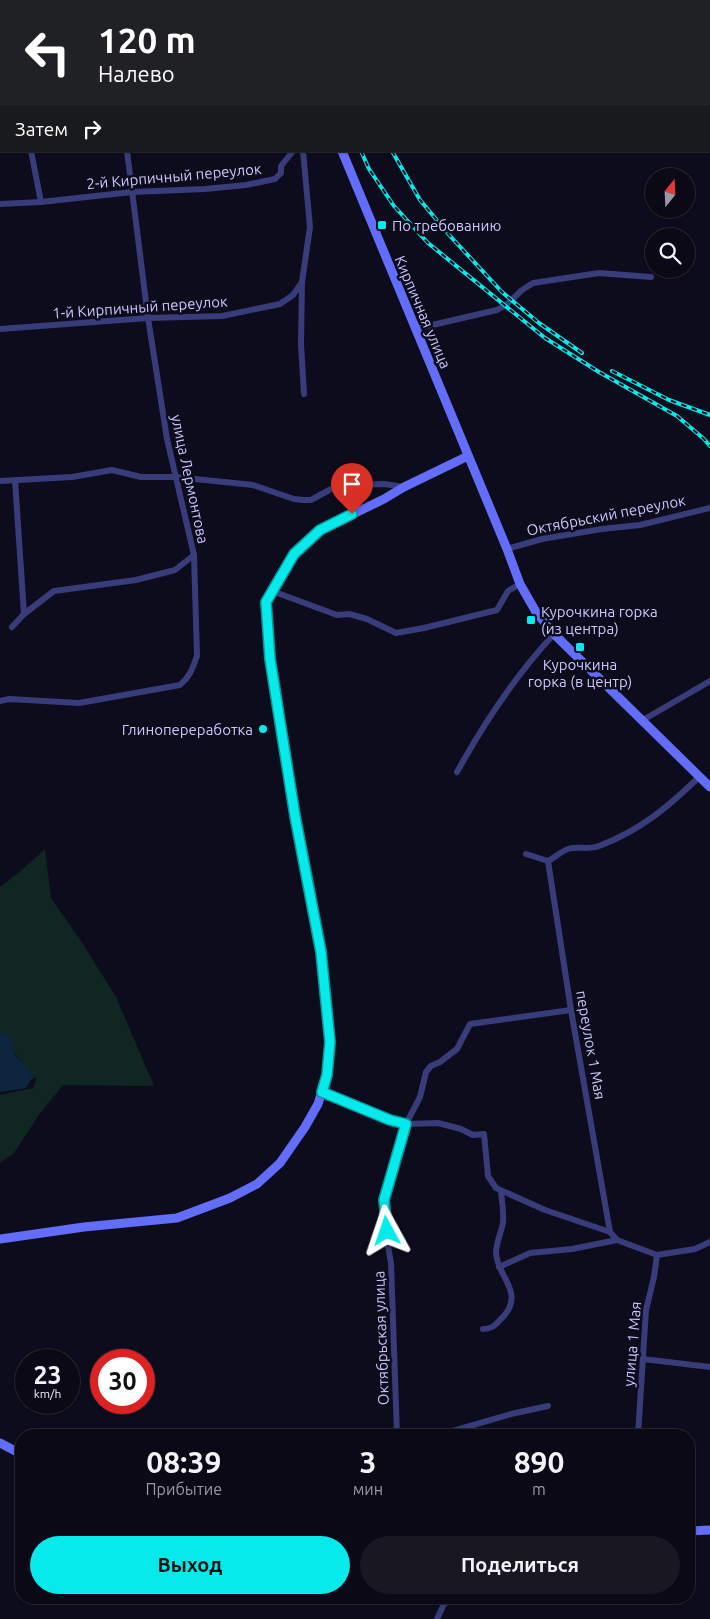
<!DOCTYPE html>
<html lang="ru">
<head>
<meta charset="utf-8">
<style>
	:root { --surface:#0a0915; --page:#181722; --text:#f1f3f6; --muted:#999aa0; --line:#2a2a34; --accent:#07eaeb }
	body { margin:0; font-family:Ubuntu,sans-serif; background:var(--page); color:var(--text); height:100vh; display:flex; flex-direction:column; font-size:19px; white-space:nowrap }
	* { box-sizing:border-box; margin:0 }
	p { font-size:16px; color:var(--muted) }
	.icon { flex:none; width:28px; height:28px; fill:none; stroke:currentColor; stroke-width:2; stroke-linecap:round; stroke-linejoin:round }
	.map { position:relative; flex:1; overflow:hidden }
	.details { position:absolute; left:15px; top:1429px; width:680px; height:175px; display:flex; flex-direction:column; background:var(--surface); border-radius:20px; box-shadow:0 1px 4px #0004,0 0 0 1px var(--line) }
	.details>* { flex:none }
	.top-card { position:absolute; left:0px; top:0px; width:710px; height:152px; box-shadow:0 1px 4px #0004,0 0 0 1px var(--line); background:#202124; color:#fff; overflow:hidden }
	.needle { width:32px; rotate:18deg }
	.buttons { position:absolute; left:645px; top:168px; display:grid; gap:10px }
	.buttons a { display:grid; place-items:center; width:50px; height:50px; border-radius:50%; background:var(--surface); box-shadow:0 1px 4px #0004,0 0 0 1px var(--line); font-size:25px }
	.speed { position:absolute; left:15px; top:1349px; display:flex; gap:10px; font-size:25px; font-weight:700; text-align:center }
	.speed>* { display:grid; place-content:center; width:65px; height:65px; border-radius:50%; background:var(--surface); box-shadow:0 1px 4px #0004,0 0 0 1px var(--line); line-height:1 }
	.speed small { font-size:12px; font-weight:400 }
	.speed .limit { border:8px solid #d22; background:#fff; color:#111 }
	.pin { position:absolute; display:grid; place-items:center; width:42px; height:42px; color:#fff; margin:-51px -21px; border-radius:50% 50% 50% 0; rotate:-45deg; box-shadow:0 0 5px #0007 }
	.pin .icon { rotate:45deg }
	.me { position:absolute; width:55px; margin:-28px; rotate:355deg; stroke-linejoin:round; filter:drop-shadow(0 0 4px #0008) }
	.turn { display:flex; align-items:center; gap:18px; height:105px; padding:0 15px; font-size:22px }
	.turn .icon { width:65px; height:65px; stroke-width:2.5 }
	.turn b { display:block; font-size:35px; line-height:42px }
	.then { display:flex; align-items:center; height:48px; padding:0 15px; background:#0003; gap:10px; font-size:19px }
	.eta { display:flex; justify-content:space-evenly; align-items:center; height:85px; text-align:center }
	.eta b { font-size:30px; font-weight:700; line-height:35px }
	.cta { display:flex; gap:10px; margin-top:auto; padding:10px 15px }
	.cta a { flex:1; height:58px; border-radius:30px; background:var(--accent); color:#111; font-size:20px; font-weight:700; line-height:58px; text-align:center }
	.cta a+a { background:var(--page); color:var(--text) }
	.map>svg:first-child { display:block }
</style>
</head>
<body>
<div class="map">
<svg width="710" height="1619" viewBox="0 0 710 1619">
	<rect width="100%" height="100%" fill="#0d0c1c"/>
	<polygon fill="#0f2623" points="45,849 51,898 81,941 116,997 154,1086 63,1085 38,1116 14,1153 0,1163 0,1095 33,1088 37,1077 26,1082 20,1060 0,1035 0,887 22,870"/>
	<polygon fill="#0d253f" points="0,1032 11,1037 15,1055 33,1076 26,1088 0,1092"/>
	<g fill="none" stroke-linecap="round" stroke-linejoin="round">
		<g stroke="#383c7a" stroke-width="6">
			<polyline points="3,0 3,1"/>
			<polyline points="113,0 113,1"/>
			<polyline points="31,151 41,202"/>
			<polyline points="303,151 310,227 302,282 301,344 304,394"/>
			<polyline points="0,204 41,202 132,192 205,189 246,185 275,179 281,173 281,166 293,151"/>
			<polyline points="0,329 148,318 222,316 280,304 293,295 302,282"/>
			<polyline points="415,329 497,310 506,305 522,290 533,283 599,273 651,277"/>
			<polyline points="0,481 72,477 112,470 141,477 176,477 253,485 294,499 303,500 311,500 331,489 350,485 384,484 404,487"/>
			<polyline points="507,549 542,539 602,529 640,525 710,508"/>
			<polyline points="272,591 337,615 349,614 367,619 396,633 424,628 497,610 508,591 520,584"/>
			<polyline points="24,614 54,591 136,580 175,570 194,555"/>
			<polyline points="12,627 24,614 15,480"/>
			<path d="M 0,701 L 9,699 L 79,703 L 180,685 C 190,677 193,667 197,656 L 194,555 L 167,439 L 148,318 L 127,151"/>
			<polyline points="643,720 710,681"/>
			<path d="M 457,772 C 484,723 516,675 554,634"/>
			<path d="M 526,854 L 548,861 C 554,858 562,851 568,849 C 578,846 589,850 599,846 C 641,830 668,807 699,777"/>
			<polyline points="548,861 571,1010 610,1232"/>
			<polyline points="322,1092 390,1120 406,1124 438,1123 461,1129 473,1135 484,1134 488,1176 496,1188 545,1210 610,1232 617,1240 657,1255 695,1249 710,1242"/>
			<polyline points="499,1267 530,1253 572,1249 617,1240"/>
			<path d="M 483,1329 C 491,1329 495,1326 500,1320 C 528,1293 497,1278 496,1253 C 496,1243 501,1233 503,1223 C 504,1213 502,1202 501,1192"/>
			<polyline points="643,1359 710,1367"/>
			<polyline points="397,1435 391,1263 388,1246 384,1200 406,1124 420,1097 426,1072 431,1066 440,1062 457,1049 470,1024 571,1010"/>
			<polyline points="439,1435 511,1414 548,1406"/>
			<polyline points="638,1435 646,1310 654,1277 657,1255"/>
			<polyline points="437,1619 444,1604 455,1598"/>
		</g>
		<g stroke="#626dfa" stroke-width="9">
			<polyline points="280,0 281,1"/>
			<polyline points="342,151 507,549 520,584 536,612 554,634 710,787"/>
			<polyline points="0,1239 84,1227 177,1218 230,1198 257,1184 280,1163 305,1127 318,1104 327,1075 330,1042 321,952 295,816 270,659 266,602 294,554 320,530 384,499 404,487 468,456"/>
			<polyline points="0,1443 21,1454"/>
			<polyline points="689,1531 710,1530"/>
		</g>
		<g stroke="#07eaeb" stroke-width="4">
			<g id="rail">
				<polyline points="322,0 322,1"/>
				<polyline points="330,0 331,1"/>
				<polyline points="361,151 369,169 394,206 428,243 545,338 599,372 677,416 704,439 710,446"/>
				<polyline points="392,151 420,200 451,237 502,292 539,323 582,353"/>
				<polyline points="612,371 669,400 710,415"/>
			</g>
		</g>
		<use href="#rail" stroke="#0d0c1c" stroke-width="2" stroke-dasharray="5.5" stroke-linecap="butt"/>
	</g>
	<g fill="none" stroke-linecap="round" stroke-linejoin="round">
		<g stroke="#059899" stroke-width="12">
			<polyline id="route" points="352,514 320,530 294,554 266,602 270,659 295,816 321,952 330,1042 327,1075 322,1092 390,1120 406,1124 384,1200 387,1231"/>
		</g>
		<use href="#route" stroke="#07eaeb" stroke-width="9"/>
	</g>
	<g fill="#07eaeb" stroke="#0d0c1c" stroke-width="2">
		<rect x="377" y="220" width="10" height="10" rx="2.5"/>
		<rect x="526" y="615" width="10" height="10" rx="2.5"/>
		<rect x="575" y="642" width="10" height="10" rx="2.5"/>
		<circle cx="263" cy="729" r="5"/>
	</g>
	<g text-anchor="middle" dominant-baseline="central" stroke-width="5" stroke-linejoin="round" paint-order="stroke">
		<g font-size="15" fill="#c9c8fd" stroke="#0d0c1c">
			<text transform="translate(174 176) rotate(-5)">2-й Кирпичный переулок</text>
			<text transform="translate(140 307) rotate(-4)">1-й Кирпичный переулок</text>
			<text transform="translate(423 312) rotate(67)">Кирпичная улица</text>
			<text transform="translate(190 479) rotate(78)">улица Лермонтова</text>
			<text transform="translate(606 515) rotate(-11)">Октябрьский переулок</text>
			<text transform="translate(591 1045) rotate(80)">переулок 1 Мая</text>
			<text transform="translate(381 1338) rotate(-92)">Октябрьская улица</text>
			<text transform="translate(632 1344) rotate(-85)">улица 1 Мая</text>
		</g>
		<g font-size="15" fill="#c9c8fd" stroke="#0d0c1c" text-anchor="start">
			<text x="392" y="225">По требованию</text>
			<text x="541" y="611">Курочкина горка<tspan x="541" dy="17">(из центра)</tspan></text>
			<text x="580" y="664" text-anchor="middle">Курочкина<tspan x="580" dy="17">горка (в центр)</tspan></text>
			<text x="253" y="729" text-anchor="end">Глинопереработка</text>
		</g>
	</g>
</svg>
<div class="buttons">
<a><svg class="needle" viewBox="-14 -14 28 28"><path d="M0-13l5 13h-10z" fill="#e53935"/><path d="M0 13l5-13h-10z" fill="#999aa0"/></svg></a>
<a><svg class="icon" aria-label="search" viewBox="0 0 24 24"><circle cx="10" cy="10" r="6"/><path d="M15 15l6 6"/></svg></a>
</div>
<div class="speed"><div>23<small>km/h</small></div><div class="limit">30</div></div>
<div class="pin" style="left:352px;top:514px;background:#d93025"><svg class="icon" aria-label="arrive" viewBox="0 0 24 24"><path d="M6 21V4h12l-3 4 3 4H6"/></svg></div>
<svg class="me" style="left:387px;top:1231px" viewBox="-20 -20 40 40"><path d="M0-17L14 15 0 8-14 15z" fill="#07eaeb" stroke="#fff" stroke-width="4"/></svg>
<div class="top-card">
<div class="turn"><svg class="icon" aria-label="left" viewBox="0 0 24 24"><path d="M17 20v-9H6M10 6l-5 5 5 5"/></svg><div><b>120 m</b>Налево</div></div>
<div class="then">Затем<svg class="icon" aria-label="right" viewBox="0 0 24 24"><path d="M7 20v-9h11M14 6l5 5-5 5"/></svg></div>
</div>
<section class="details">
<div class="eta">
<div><b>08:39</b><p>Прибытие</p></div>
<div><b>3</b><p>мин</p></div>
<div><b>890</b><p>m</p></div>
</div>
<div class="cta"><a>Выход</a><a>Поделиться</a></div>
</section>
</div>
</body>
</html>
